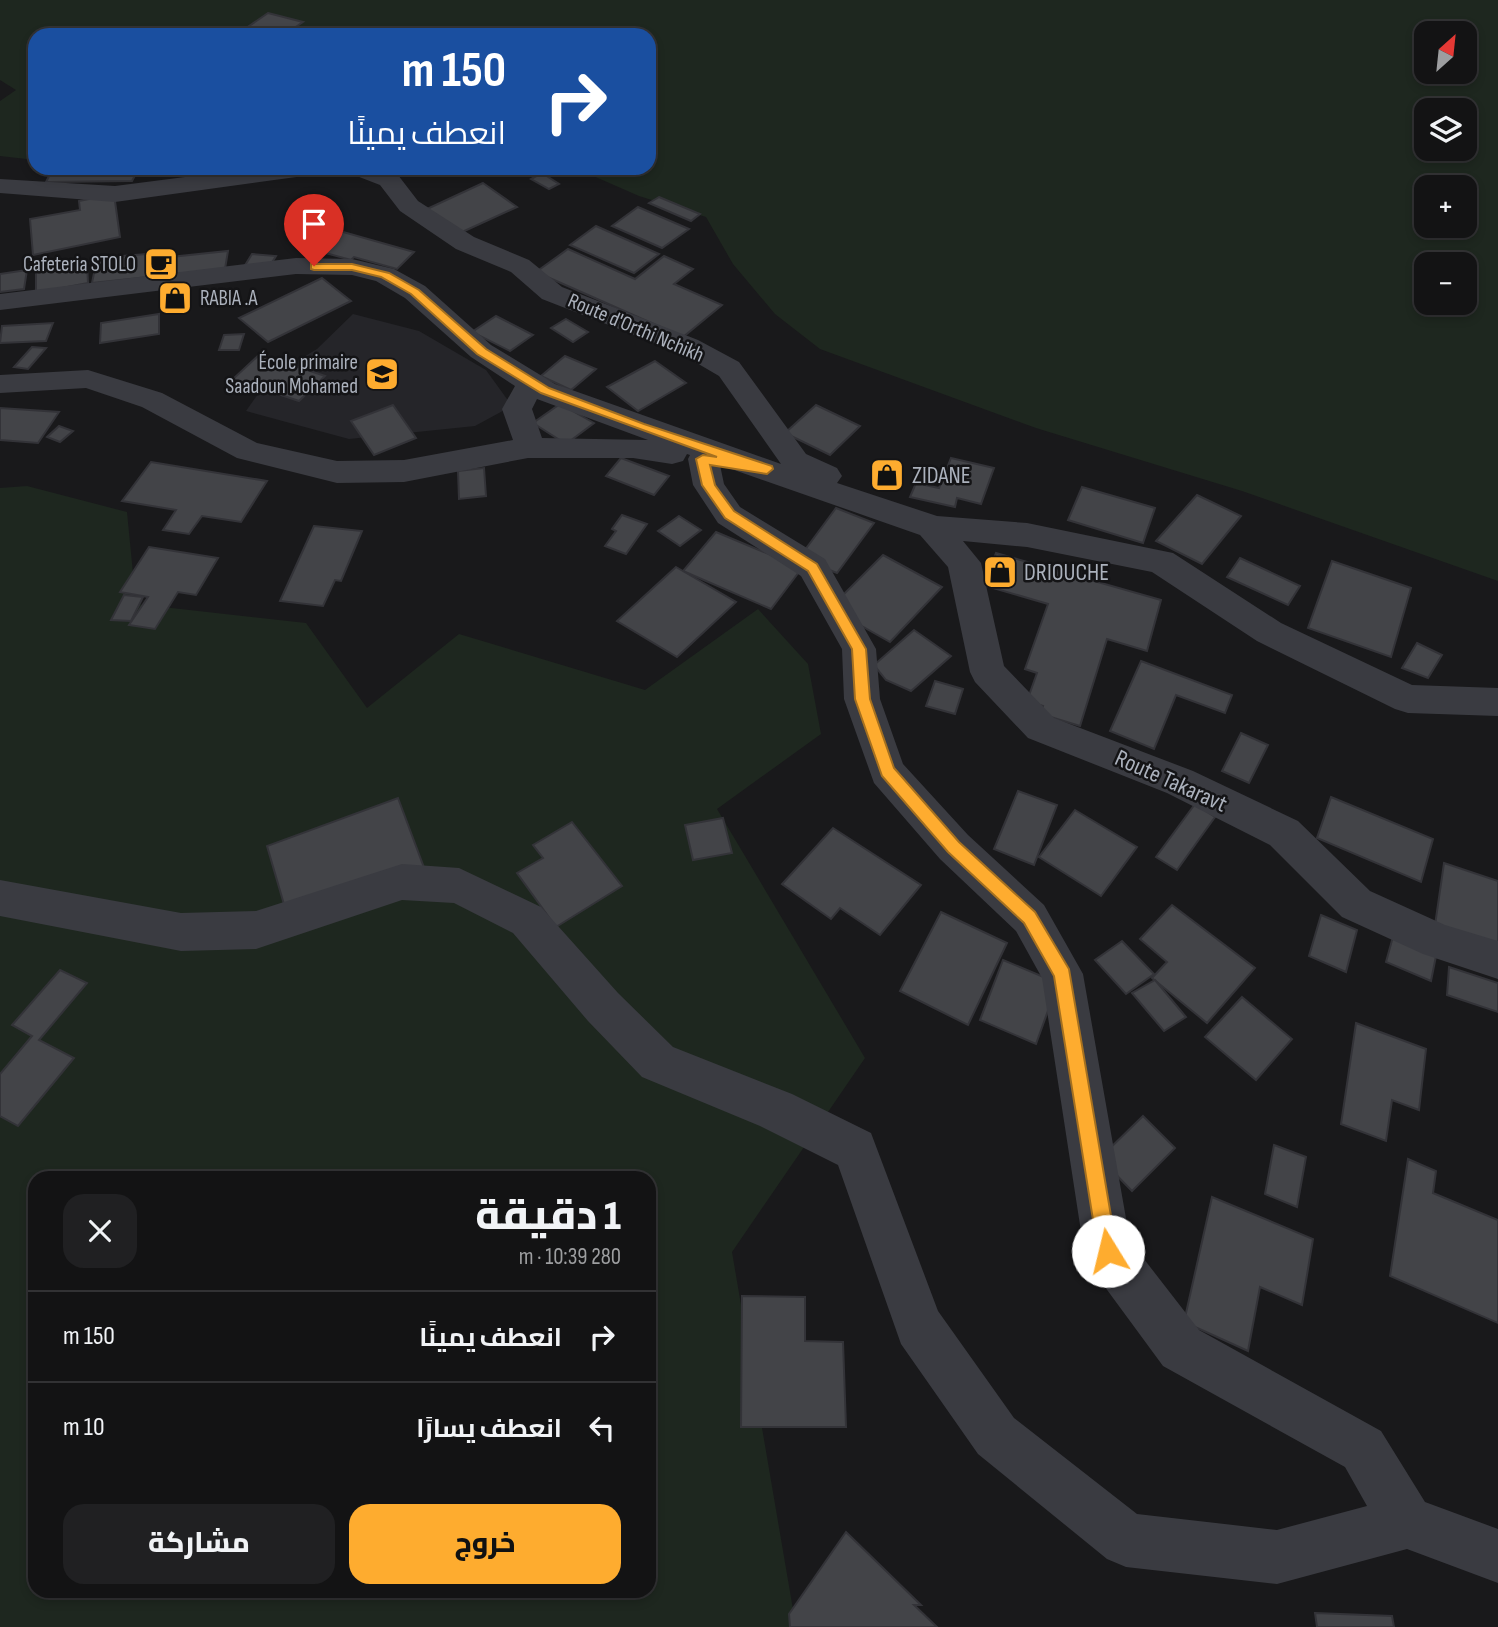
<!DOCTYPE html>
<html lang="ar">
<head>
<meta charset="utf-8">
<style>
	:root { --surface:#131314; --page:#202022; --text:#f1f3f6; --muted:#9d9ea0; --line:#323234; --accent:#feac2f }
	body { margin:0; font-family:"Sofia Sans Condensed",Cairo,sans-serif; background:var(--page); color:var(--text); direction:rtl; height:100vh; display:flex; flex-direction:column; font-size:26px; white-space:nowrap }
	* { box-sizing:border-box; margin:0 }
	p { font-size:23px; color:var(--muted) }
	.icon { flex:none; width:38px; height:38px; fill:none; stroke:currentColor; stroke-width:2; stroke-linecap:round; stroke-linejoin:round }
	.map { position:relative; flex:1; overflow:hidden; direction:ltr }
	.details { position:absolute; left:28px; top:1171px; width:628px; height:427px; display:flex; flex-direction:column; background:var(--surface); border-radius:21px; box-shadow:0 4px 10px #0003,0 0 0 2px var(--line); direction:rtl }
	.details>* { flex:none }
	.guide { position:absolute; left:28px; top:28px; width:628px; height:147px; border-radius:21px; box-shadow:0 4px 10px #0003,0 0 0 2px var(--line); direction:rtl; background:#1a4fa0; color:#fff; overflow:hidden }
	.needle { width:46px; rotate:27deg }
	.buttons { position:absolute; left:1414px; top:21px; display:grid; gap:14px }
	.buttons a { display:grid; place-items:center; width:63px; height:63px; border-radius:14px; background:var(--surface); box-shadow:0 4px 10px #0003,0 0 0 2px var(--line); font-size:35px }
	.pin { position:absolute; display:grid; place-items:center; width:60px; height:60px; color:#fff; margin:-72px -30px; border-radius:50% 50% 50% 0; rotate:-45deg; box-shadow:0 0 7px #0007 }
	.pin .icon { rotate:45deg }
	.me { position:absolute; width:77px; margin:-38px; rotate:351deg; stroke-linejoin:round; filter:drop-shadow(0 0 5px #0008) }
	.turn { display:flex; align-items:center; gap:24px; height:147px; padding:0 35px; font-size:32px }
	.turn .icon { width:91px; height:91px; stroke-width:2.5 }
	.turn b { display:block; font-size:49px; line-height:60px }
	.round { display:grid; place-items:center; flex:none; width:74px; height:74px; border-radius:21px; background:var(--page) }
	.head { display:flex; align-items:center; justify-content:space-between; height:119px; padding:0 35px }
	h1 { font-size:42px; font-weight:800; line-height:52px }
	.primary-button { display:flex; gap:14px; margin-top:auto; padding:14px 35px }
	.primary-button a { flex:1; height:80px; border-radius:21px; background:var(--accent); color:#111; font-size:28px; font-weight:800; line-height:80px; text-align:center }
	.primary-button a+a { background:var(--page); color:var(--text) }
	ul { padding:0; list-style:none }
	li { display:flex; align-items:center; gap:21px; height:91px; padding:0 35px; border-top:2px solid var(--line) }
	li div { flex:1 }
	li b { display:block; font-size:26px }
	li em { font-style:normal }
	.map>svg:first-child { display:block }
</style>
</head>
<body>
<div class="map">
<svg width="1498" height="1627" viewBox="0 0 1498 1627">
	<rect width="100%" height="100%" fill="#19191b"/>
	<polygon fill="#252529" points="353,314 419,331 486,370 512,406 475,426 349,439 246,411 270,377 317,349"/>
	<g fill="#1e271f" fill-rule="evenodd">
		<path d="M 0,0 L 1498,0 L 1498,581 L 1242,491 L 1036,428 L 820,349 L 775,314 L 733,264 L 706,217 L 639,196 L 575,168 L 649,168 L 649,35 L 35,35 L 35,160 L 0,156 L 0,101 L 16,90 L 0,80 ZM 1426,33 L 1465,33 L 1465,72 L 1426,72 ZM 1426,110 L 1465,110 L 1465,149 L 1426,149 ZM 1426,187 L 1465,187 L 1465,226 L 1426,226 ZM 1426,264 L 1465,264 L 1465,303 L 1426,303 Z"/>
		<path d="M 27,486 L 127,512 L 136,604 L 306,623 L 367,708 L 459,634 L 645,690 L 758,609 L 808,664 L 821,734 L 717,809 L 865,1058 L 732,1252 L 796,1627 L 0,1627 L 0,488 ZM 35,1178 L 649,1178 L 649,1591 L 35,1591 Z"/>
	</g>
	<g fill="#434448" stroke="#333338" stroke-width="2">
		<polygon points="268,13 303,22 284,35 268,32 264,35 239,33"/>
		<polygon points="53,168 139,168 132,181 46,182"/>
		<polygon points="542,173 559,184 549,189 531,179"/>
		<polygon points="483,183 517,207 460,233 427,209"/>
		<polygon points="114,194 120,237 33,255 30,219 80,210 79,201"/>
		<polygon points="659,197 700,214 691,221 649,203"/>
		<polygon points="638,207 689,229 662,248 612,226"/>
		<polygon points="596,226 659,254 634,273 570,245"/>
		<polygon points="329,228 414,252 397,269 354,257 351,260 307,248"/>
		<polygon points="568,249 635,279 664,256 693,269 674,284 722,305 683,337 536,272"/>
		<polygon points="228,251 225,269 92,283 97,258 171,252 170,257"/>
		<polygon points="252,254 276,256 268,269 244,267"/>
		<polygon points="87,264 88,283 36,293 36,273"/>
		<polygon points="27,270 24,289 0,292 0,274"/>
		<polygon points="322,278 351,301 268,342 239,318"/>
		<polygon points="159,314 159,334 100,343 101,323"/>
		<polygon points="496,316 533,335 510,351 472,332"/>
		<polygon points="566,319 588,332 573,342 551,328"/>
		<polygon points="53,323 46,341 0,343 2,326"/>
		<polygon points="244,334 239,350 219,350 224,335"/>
		<polygon points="32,347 46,348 28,369 14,367"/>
		<polygon points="260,354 325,376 299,401 233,379"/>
		<polygon points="565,356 596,369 571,390 541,376"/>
		<polygon points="655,361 686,383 638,411 607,387"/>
		<polygon points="560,404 594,423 566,444 533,423"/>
		<polygon points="393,405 416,438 374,455 351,421"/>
		<polygon points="816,405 860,426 830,455 785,433"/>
		<polygon points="0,408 59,412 38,443 0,440"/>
		<polygon points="59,426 73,431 60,442 47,437"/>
		<polygon points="621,458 669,476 654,495 606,476"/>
		<polygon points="951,458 994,468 981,504 957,498 955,507 910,497 916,483 939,488"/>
		<polygon points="151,462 267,481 241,522 202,516 189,534 163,530 176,510 122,501"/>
		<polygon points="484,468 486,496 459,499 458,471"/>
		<polygon points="1082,487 1155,508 1143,543 1068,520"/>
		<polygon points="1197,495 1241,516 1202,564 1156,541"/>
		<polygon points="836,508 874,523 837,573 799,558"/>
		<polygon points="622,515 647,524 626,554 605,546 616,531 612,529"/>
		<polygon points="679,516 701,530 680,546 658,531"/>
		<polygon points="314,526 362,531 341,581 335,580 323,606 280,601"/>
		<polygon points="716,532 802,568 771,609 683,571"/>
		<polygon points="149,547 218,558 196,595 178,592 155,629 129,625 148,597 120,592"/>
		<polygon points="996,553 1161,600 1147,651 1107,639 1080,726 1041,714 1043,706 1027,701 1037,673 1025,669 1048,604 983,585"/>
		<polygon points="883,555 942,587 890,642 830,608"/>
		<polygon points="1240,558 1300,586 1288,605 1227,577"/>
		<polygon points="1332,561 1411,588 1391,657 1308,628"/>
		<polygon points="676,567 736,602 677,657 617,621"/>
		<polygon points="124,595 143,597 131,621 111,620"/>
		<polygon points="914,630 951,656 911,691 886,680 874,665"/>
		<polygon points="1417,643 1442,655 1428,678 1402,668"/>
		<polygon points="1141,661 1232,695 1225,713 1176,695 1154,749 1110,731"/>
		<polygon points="935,681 963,689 955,714 926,706"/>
		<polygon points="1241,733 1268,745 1249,783 1222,771"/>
		<polygon points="1018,791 1057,805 1034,865 994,849"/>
		<polygon points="1331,797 1433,839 1421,882 1317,838"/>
		<polygon points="398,798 426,873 290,925 267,846"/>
		<polygon points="1195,804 1215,817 1177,870 1156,857"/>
		<polygon points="1075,810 1137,847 1101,896 1039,857"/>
		<polygon points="723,818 732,853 693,860 685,825"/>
		<polygon points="572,822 622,886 556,927 517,873 543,858 533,845"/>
		<polygon points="833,828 921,885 880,935 840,908 831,919 782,884"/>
		<polygon points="1444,863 1498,881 1498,948 1435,925"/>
		<polygon points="1172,905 1255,968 1207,1023 1152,978 1167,962 1140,939"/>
		<polygon points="941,912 1007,943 968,1025 900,991"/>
		<polygon points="1321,915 1357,930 1346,972 1309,956"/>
		<polygon points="1394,933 1437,951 1431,981 1386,962"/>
		<polygon points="1122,941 1154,974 1126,994 1095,960"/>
		<polygon points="1003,960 1058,983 1036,1044 980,1020"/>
		<polygon points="1449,967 1498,983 1498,1012 1447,995"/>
		<polygon points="60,970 87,983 39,1040 74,1058 18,1126 0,1116 0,1074 32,1036 12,1025"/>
		<polygon points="1155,980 1186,1017 1164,1031 1132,993"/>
		<polygon points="1242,997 1292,1039 1256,1080 1205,1037"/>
		<polygon points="1356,1023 1426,1049 1419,1110 1392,1100 1386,1141 1341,1124"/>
		<polygon points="1143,1116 1175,1148 1132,1191 1100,1158"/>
		<polygon points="1274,1145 1306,1157 1297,1207 1265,1194"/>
		<polygon points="1408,1159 1436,1171 1433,1193 1498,1220 1498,1323 1390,1276"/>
		<polygon points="1212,1197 1313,1239 1302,1305 1260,1287 1248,1351 1184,1322"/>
		<polygon points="742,1296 805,1297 805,1341 843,1342 846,1427 741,1427"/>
		<polygon points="846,1532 921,1605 914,1605 937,1627 790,1627 789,1614"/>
		<polygon points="1315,1613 1392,1616 1394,1627 1317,1627"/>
	</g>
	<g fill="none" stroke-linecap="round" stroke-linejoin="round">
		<g fill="#3a3b41" fill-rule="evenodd">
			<polygon points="255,168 323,168 320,173 311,175 115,202 0,193 0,179 115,186"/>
			<path d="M 346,168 L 380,168 L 398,175 L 418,201 L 474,237 L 529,260 L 562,287 L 698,340 L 739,362 L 806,454 L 837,468 L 842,476 L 837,483 L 937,516 L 1027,523 L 1173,553 L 1281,623 L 1412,685 L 1498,688 L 1498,716 L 1408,713 L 1395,709 L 1257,641 L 1152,572 L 1027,547 L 963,541 L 981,563 L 1004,666 L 1054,718 L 1193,771 L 1298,821 L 1370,891 L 1445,925 L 1498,941 L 1498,979 L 1423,954 L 1342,917 L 1270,845 L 1167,793 L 1028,738 L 975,682 L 970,672 L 948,567 L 920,535 L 720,465 L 724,484 L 740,507 L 825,559 L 876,649 L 880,699 L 903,764 L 968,835 L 1044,905 L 1083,974 L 1130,1241 L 1199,1330 L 1381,1431 L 1425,1502 L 1498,1529 L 1498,1583 L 1407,1549 L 1277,1584 L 1126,1567 L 1107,1559 L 978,1454 L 901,1344 L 838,1165 L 760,1126 L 642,1077 L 588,1021 L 513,933 L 454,903 L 402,900 L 256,949 L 181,951 L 0,916 L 0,880 L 181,913 L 256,911 L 402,864 L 459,868 L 541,907 L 618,993 L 673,1047 L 792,1094 L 871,1133 L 938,1311 L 1014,1418 L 1137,1514 L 1277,1530 L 1367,1506 L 1345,1467 L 1163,1366 L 1091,1268 L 1084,1251 L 1042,978 L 1016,931 L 940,859 L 874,783 L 844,699 L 842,649 L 801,576 L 718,523 L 693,485 L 688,459 L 690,455 L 687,454 L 683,461 L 672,464 L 633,458 L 528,458 L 404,482 L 337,483 L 237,458 L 142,407 L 86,388 L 0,393 L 0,375 L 88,370 L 162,393 L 257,443 L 337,461 L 404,460 L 513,440 L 502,409 L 515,386 L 471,357 L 405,298 L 376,281 L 352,275 L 296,274 L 0,310 L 0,294 L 296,258 L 352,259 L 394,269 L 425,286 L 491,345 L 555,384 L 781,464 L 719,376 L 678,352 L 542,299 L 511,272 L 456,249 L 400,211 L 380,185 L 349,173 ZM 537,399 L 648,440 L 542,438 L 532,409 Z"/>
		</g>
	</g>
	<polygon fill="#feac2f" stroke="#a5701f" stroke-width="2" points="311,264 352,264 389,273 419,290 486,349 549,388 644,424 772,466 773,469 767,474 710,465 715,485 734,511 817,564 866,649 870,699 894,768 959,842 1035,912 1069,969 1117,1251 1115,1258 1108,1261 1101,1258 1098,1251 1054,976 1024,923 948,852 882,776 855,699 852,649 808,571 725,518 702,485 696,459 703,455 717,457 541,393 477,354 411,294 381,277 352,270 314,270 311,269"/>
	<defs>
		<g id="cafe-square" transform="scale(1.75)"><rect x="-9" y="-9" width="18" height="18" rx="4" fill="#feac2f" stroke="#141416"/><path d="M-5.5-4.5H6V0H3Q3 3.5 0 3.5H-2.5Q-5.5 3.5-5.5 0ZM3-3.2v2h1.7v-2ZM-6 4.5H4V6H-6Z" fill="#111"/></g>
		<g id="shop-square" transform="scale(1.75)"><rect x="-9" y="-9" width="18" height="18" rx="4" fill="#feac2f" stroke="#141416"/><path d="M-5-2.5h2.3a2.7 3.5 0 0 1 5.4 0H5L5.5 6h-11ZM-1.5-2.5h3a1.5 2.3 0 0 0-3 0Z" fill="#111"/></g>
		<g id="school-square" transform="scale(1.75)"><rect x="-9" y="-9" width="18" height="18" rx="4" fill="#feac2f" stroke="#141416"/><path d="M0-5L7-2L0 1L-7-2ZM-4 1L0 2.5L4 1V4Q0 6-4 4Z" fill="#111"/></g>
	</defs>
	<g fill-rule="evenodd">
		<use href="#cafe-square" x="161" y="264"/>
		<use href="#shop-square" x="175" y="298"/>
		<use href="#school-square" x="382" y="374"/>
		<use href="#shop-square" x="887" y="475"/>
		<use href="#shop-square" x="1000" y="572"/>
	</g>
	<g text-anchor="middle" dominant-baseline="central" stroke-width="5" stroke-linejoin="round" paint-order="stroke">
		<g font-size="21" fill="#abb1bc" stroke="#141416" text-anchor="end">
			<text x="136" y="264">Cafeteria STOLO</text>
			<text x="200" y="298" text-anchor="start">RABIA .A</text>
			<text x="358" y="362">École primaire<tspan x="358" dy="24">Saadoun Mohamed</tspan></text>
		</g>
		<g font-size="21" fill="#abb1bc" stroke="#141416">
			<text transform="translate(636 328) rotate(23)">Route d'Orthi Nchikh</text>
		</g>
		<g font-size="24" fill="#abb1bc" stroke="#141416" text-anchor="start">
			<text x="912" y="475">ZIDANE</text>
			<text x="1024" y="572">DRIOUCHE</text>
		</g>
		<g font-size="24" fill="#abb1bc" stroke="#141416">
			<text transform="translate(1171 781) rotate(24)">Route Takaravt</text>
		</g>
	</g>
</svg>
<div class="buttons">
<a><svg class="needle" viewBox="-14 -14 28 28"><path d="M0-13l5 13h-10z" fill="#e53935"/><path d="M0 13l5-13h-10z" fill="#9d9ea0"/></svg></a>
<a><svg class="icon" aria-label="layers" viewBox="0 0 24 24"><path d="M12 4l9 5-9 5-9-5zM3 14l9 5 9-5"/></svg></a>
<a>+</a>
<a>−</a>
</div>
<div class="pin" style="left:314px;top:266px;background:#d93025"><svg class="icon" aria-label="arrive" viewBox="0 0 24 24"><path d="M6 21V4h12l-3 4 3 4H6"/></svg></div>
<svg class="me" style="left:1108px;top:1251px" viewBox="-20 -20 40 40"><circle r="19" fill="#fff"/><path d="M0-13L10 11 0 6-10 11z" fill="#feac2f"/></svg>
<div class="guide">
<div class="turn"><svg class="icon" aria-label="right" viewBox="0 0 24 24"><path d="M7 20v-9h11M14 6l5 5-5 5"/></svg><div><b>150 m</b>انعطف يمينًا</div></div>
</div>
<section class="details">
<div class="head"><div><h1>1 دقيقة</h1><p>280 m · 10:39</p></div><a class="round"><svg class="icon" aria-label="close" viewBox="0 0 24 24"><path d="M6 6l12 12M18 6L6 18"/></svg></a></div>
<ul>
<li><svg class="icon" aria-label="right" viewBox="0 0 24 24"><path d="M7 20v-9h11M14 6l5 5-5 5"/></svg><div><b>انعطف يمينًا</b></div><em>150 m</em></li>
<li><svg class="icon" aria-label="left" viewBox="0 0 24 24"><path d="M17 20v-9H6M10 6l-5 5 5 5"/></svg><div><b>انعطف يسارًا</b></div><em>10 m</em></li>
</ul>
<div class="primary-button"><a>خروج</a><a>مشاركة</a></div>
</section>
</div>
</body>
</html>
